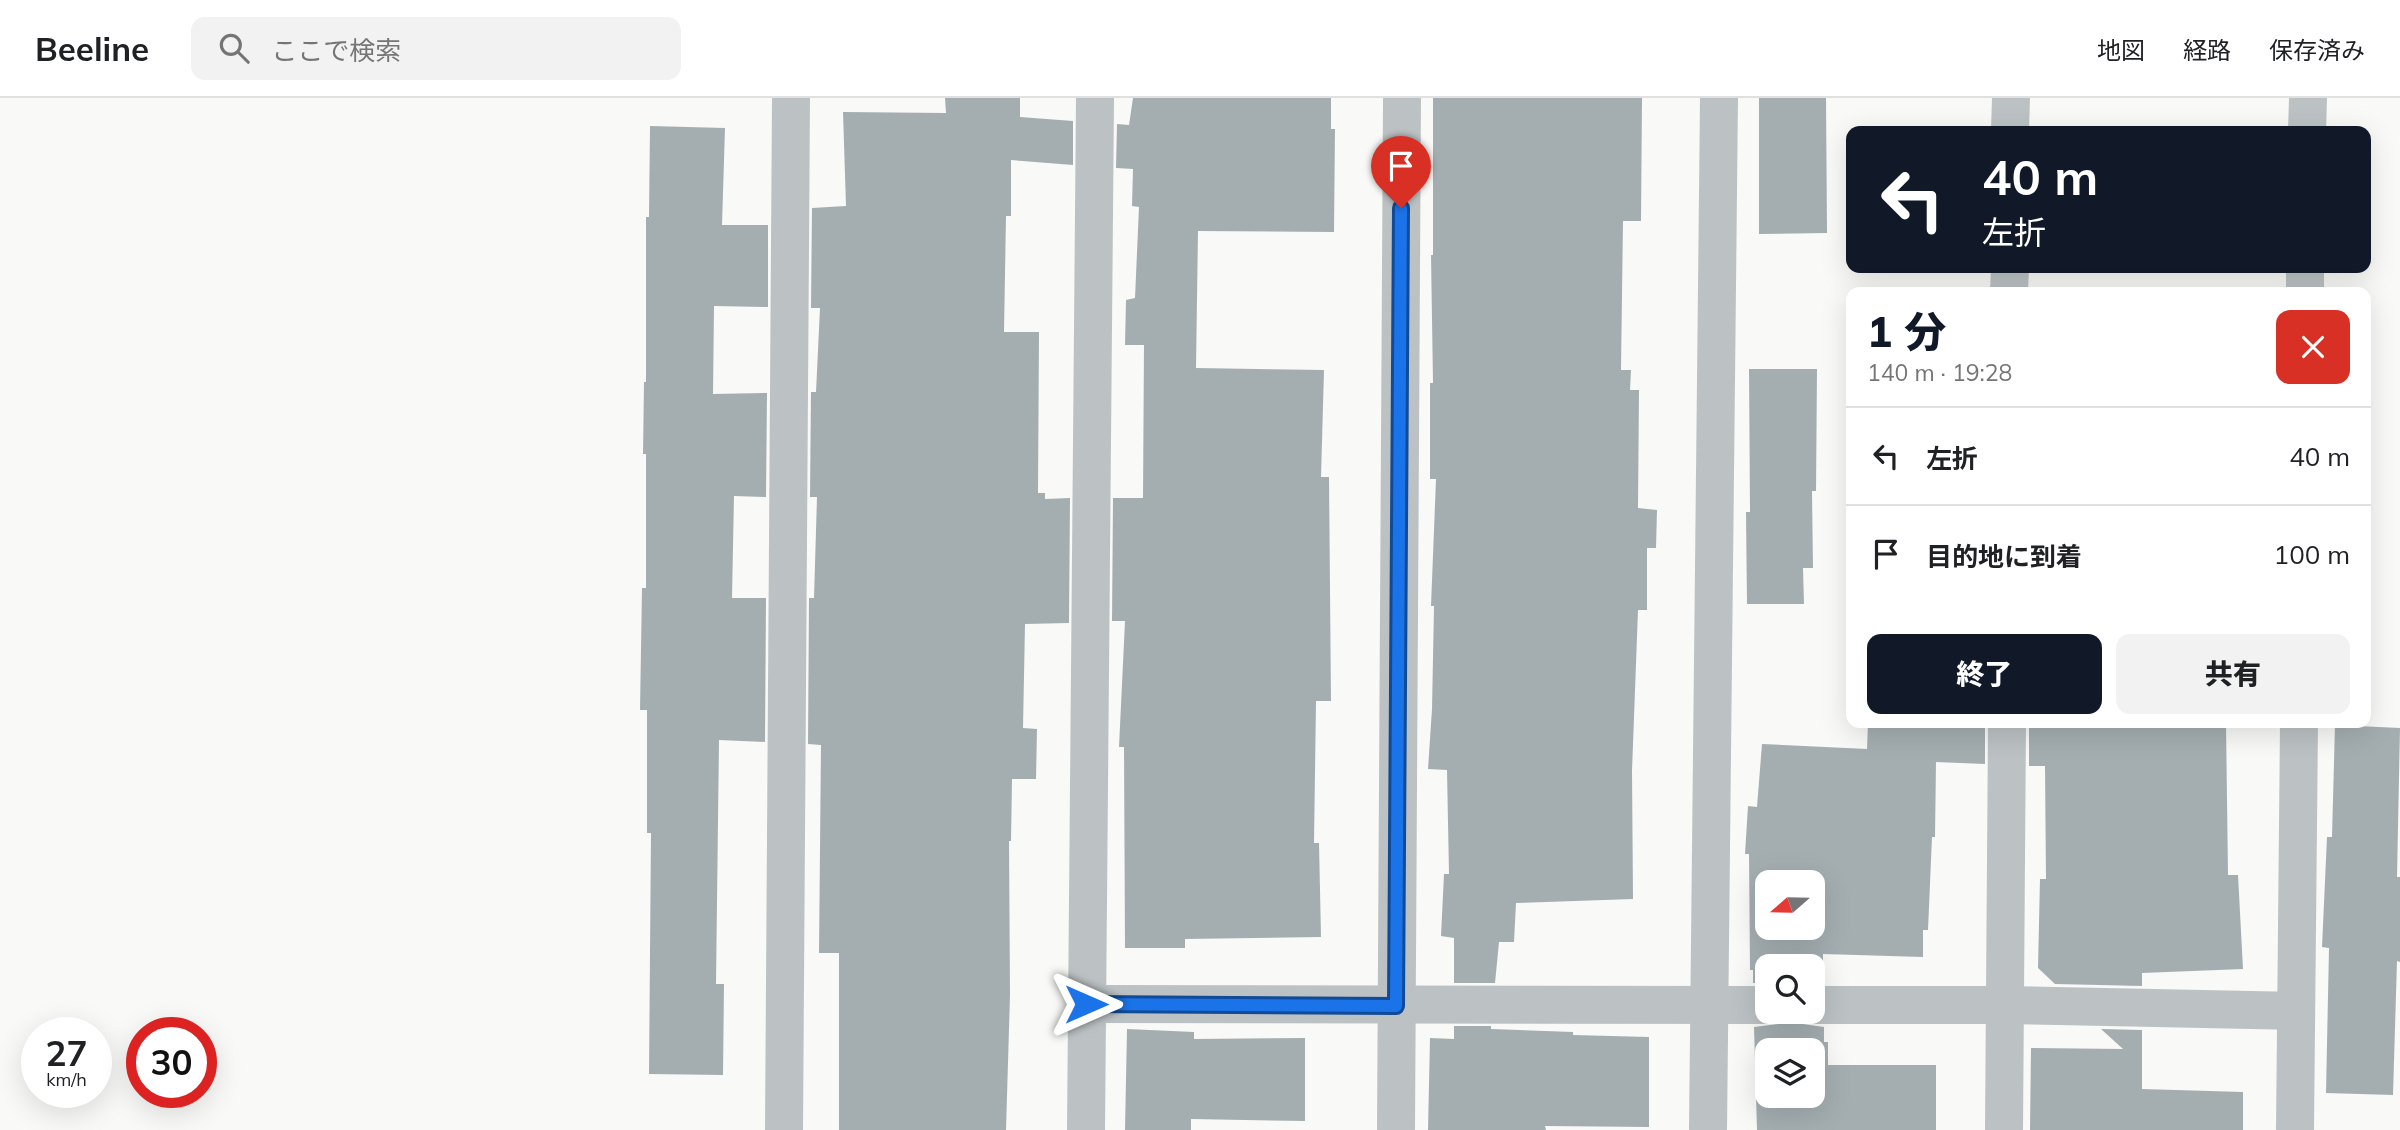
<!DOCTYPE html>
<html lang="ja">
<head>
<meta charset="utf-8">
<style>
	:root { --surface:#fff; --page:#f2f2f2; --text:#202124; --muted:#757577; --line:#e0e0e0; --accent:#111827 }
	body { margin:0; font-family:Mulish,"Noto Sans JP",sans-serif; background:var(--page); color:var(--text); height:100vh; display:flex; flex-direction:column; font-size:26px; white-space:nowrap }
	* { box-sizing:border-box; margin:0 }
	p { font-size:23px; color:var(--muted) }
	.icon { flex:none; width:38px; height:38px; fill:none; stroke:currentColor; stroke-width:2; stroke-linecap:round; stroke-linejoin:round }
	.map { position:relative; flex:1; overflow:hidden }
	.side { position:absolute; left:1846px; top:189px; width:525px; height:441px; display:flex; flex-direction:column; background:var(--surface); border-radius:14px; box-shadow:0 7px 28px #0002 }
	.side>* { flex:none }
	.hud { position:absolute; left:1846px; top:28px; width:525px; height:147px; border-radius:14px; box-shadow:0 7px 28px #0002; background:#111827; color:#fff; overflow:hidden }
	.needle { width:46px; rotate:250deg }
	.fabs { position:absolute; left:1755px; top:772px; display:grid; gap:14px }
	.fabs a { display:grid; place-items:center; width:70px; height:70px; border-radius:14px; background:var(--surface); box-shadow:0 7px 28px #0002; font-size:35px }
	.speed { position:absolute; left:21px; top:919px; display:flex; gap:14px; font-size:35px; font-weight:700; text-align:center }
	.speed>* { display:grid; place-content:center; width:91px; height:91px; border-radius:50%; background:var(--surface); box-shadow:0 7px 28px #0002; line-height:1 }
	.speed small { font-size:18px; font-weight:400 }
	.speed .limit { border:10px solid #d22; background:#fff; color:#111 }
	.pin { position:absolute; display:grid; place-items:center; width:60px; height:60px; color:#fff; margin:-72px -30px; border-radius:50% 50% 50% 0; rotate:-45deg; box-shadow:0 0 7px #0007 }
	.pin .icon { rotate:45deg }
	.me { position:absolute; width:77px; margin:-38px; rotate:90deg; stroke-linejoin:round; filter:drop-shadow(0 0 5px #0008) }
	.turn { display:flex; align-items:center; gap:24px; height:147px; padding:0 21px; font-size:32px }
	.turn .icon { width:91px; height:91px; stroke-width:2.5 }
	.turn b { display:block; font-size:49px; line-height:60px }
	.round { display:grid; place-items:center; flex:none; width:74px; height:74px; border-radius:14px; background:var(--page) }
	.summary { display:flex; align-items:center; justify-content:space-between; height:119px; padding:0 21px }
	h1 { font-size:42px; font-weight:800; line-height:52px; color:var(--accent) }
	.action { display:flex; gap:14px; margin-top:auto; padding:14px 21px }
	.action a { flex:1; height:80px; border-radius:14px; background:var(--accent); color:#fff; font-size:28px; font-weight:800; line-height:80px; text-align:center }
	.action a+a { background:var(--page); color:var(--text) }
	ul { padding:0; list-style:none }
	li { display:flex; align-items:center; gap:21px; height:98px; padding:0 21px; border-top:2px solid var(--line) }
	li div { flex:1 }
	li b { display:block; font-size:26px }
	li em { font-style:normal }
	header { display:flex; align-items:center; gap:42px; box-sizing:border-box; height:98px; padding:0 35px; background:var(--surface); border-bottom:2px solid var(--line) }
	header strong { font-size:33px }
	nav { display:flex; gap:38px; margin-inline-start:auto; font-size:24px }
	.search { width:490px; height:63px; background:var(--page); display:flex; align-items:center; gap:18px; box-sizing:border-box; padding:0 24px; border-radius:14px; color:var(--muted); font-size:26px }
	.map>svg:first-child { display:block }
</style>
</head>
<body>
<header>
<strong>Beeline</strong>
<div class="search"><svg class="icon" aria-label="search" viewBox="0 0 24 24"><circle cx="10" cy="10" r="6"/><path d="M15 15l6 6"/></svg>ここで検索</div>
<nav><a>地図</a><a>経路</a><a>保存済み</a></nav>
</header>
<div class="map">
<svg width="2400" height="1032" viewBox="0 0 2400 1032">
	<rect width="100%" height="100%" fill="#f9f9f7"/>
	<g fill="#a4aeb1" fill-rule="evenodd">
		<polygon points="945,0 1020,0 1020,19 1073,23 1073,67 1011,62 1011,118 1006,118 1004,234 1039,234 1038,395 1045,395 1045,401 1070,400 1069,525 1025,526 1023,630 1037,631 1036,681 1012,681 1011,743 1009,743 1010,897 1006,1032 839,1032 839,855 819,855 821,647 808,646 809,500 814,500 817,399 810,399 811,294 816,294 820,210 811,210 812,110 846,108 843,14 946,15"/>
		<polygon points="1133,0 1331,0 1331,31 1335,31 1334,134 1198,133 1196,270 1324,272 1321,379 1329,379 1331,603 1316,603 1314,745 1319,745 1321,839 1185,841 1185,850 1125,850 1124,649 1119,649 1125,523 1112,523 1113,400 1143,400 1144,247 1125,247 1126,202 1135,200 1139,109 1132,108 1133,71 1116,70 1117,26 1129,27"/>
		<polygon points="1433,0 1642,0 1641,123 1623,123 1621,272 1631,272 1630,292 1639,292 1638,410 1657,412 1656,450 1647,450 1647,512 1638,512 1632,673 1633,801 1516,805 1514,844 1499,844 1495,885 1454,885 1454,840 1441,838 1444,776 1449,776 1447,672 1428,671 1432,611 1434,508 1431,508 1436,381 1430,381 1430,285 1433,285 1431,157 1433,157"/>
		<polygon points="1759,0 1826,0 1827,135 1759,136"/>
		<polygon points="650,28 725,30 722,127 768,127 768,209 714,208 713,296 767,295 766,399 734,398 732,500 766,500 765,644 719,642 716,886 724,886 723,977 649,976 651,735 647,735 647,612 640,612 642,490 646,490 646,356 643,356 644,284 646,284 646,119 649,119"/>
		<polygon points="1749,271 1817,271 1816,393 1812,393 1813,470 1803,470 1804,506 1747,506 1746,414 1750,414"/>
		<path d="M 1868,625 L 1985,625 L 1985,666 L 1936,664 L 1935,739 L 1932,739 L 1928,832 L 1923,832 L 1923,859 L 1823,856 L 1823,885 L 1813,885 L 1813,868 L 1768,868 L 1768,885 L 1753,885 L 1753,872 L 1750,872 L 1749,756 L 1745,756 L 1748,708 L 1757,709 L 1762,646 L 1867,651 ZM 1768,784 L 1813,784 L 1813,830 L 1768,830 Z"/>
		<polygon points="2029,625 2226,625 2228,777 2238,777 2243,871 2142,875 2142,888 2055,886 2038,870 2040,781 2046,781 2045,668 2029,668"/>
		<polygon points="2335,627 2400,630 2397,779 2400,779 2400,864 2397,863 2393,997 2326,995 2329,850 2322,849 2327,739 2332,739"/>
		<path d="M 1788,914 L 1793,914 L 1803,926 L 1824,929 L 1824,944 L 1828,944 L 1828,967 L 1936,967 L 1936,1032 L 1757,1032 L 1754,929 L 1778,926 ZM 1768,952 L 1813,952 L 1813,998 L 1768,998 Z"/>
		<polygon points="1491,928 1491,931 1573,934 1573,937 1649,939 1649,1029 1545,1028 1546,1032 1428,1032 1430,940 1454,941 1454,928"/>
		<polygon points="1127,931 1194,934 1194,941 1305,940 1305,1023 1191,1021 1191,1032 1125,1032"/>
		<polygon points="2101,931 2142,932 2142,991 2243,994 2243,1032 2030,1032 2031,950 2123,951"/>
	</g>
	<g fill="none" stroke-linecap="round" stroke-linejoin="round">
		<g stroke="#bcc2c4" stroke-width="38">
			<polyline points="2010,33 2011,0"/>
			<polyline points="2307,33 2308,0"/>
			<polyline points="2009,194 2010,170"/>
			<polyline points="2305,194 2305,170"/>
			<polyline points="1086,906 1768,907"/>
			<polyline points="1813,907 2005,907 2295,913"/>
			<polyline points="784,1032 791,0"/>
			<polyline points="1086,1032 1095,0"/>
			<polyline points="1396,1032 1402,0"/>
			<polyline points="1708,1032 1719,0"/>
			<polyline points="2004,1032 2007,625"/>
			<polyline points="2295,1032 2299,625"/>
		</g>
	</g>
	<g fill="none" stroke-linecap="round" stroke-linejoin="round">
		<g stroke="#114b97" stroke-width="18">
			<polyline id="route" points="1086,906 1396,908 1401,110"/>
		</g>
		<use href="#route" stroke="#1a73e8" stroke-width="12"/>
	</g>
</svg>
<div class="fabs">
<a><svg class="needle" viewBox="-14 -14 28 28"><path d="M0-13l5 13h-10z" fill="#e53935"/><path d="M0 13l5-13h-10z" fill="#757577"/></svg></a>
<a><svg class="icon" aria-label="search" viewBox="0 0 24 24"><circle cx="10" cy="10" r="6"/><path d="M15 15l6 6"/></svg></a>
<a><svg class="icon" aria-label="layers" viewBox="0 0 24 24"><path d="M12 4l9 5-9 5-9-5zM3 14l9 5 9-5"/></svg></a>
</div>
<div class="speed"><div>27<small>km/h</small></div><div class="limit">30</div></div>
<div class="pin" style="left:1401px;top:110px;background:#d93025"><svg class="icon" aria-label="arrive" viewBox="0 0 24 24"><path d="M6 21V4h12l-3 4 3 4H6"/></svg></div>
<svg class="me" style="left:1086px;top:906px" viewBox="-20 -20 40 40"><path d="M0-17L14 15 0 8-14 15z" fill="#1a73e8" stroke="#fff" stroke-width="4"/></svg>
<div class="hud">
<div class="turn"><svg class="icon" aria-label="left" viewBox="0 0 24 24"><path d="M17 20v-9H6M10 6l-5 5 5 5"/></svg><div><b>40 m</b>左折</div></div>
</div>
<section class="side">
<div class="summary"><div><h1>1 分</h1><p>140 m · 19:28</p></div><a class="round" style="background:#d93025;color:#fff"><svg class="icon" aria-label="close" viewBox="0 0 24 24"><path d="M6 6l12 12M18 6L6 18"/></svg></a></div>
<ul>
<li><svg class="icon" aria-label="left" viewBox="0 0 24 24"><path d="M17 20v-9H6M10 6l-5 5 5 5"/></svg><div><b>左折</b></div><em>40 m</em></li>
<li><svg class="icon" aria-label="arrive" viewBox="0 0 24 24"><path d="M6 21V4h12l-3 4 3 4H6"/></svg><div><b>目的地に到着</b></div><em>100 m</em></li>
</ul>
<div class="action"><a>終了</a><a>共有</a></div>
</section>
</div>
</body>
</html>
